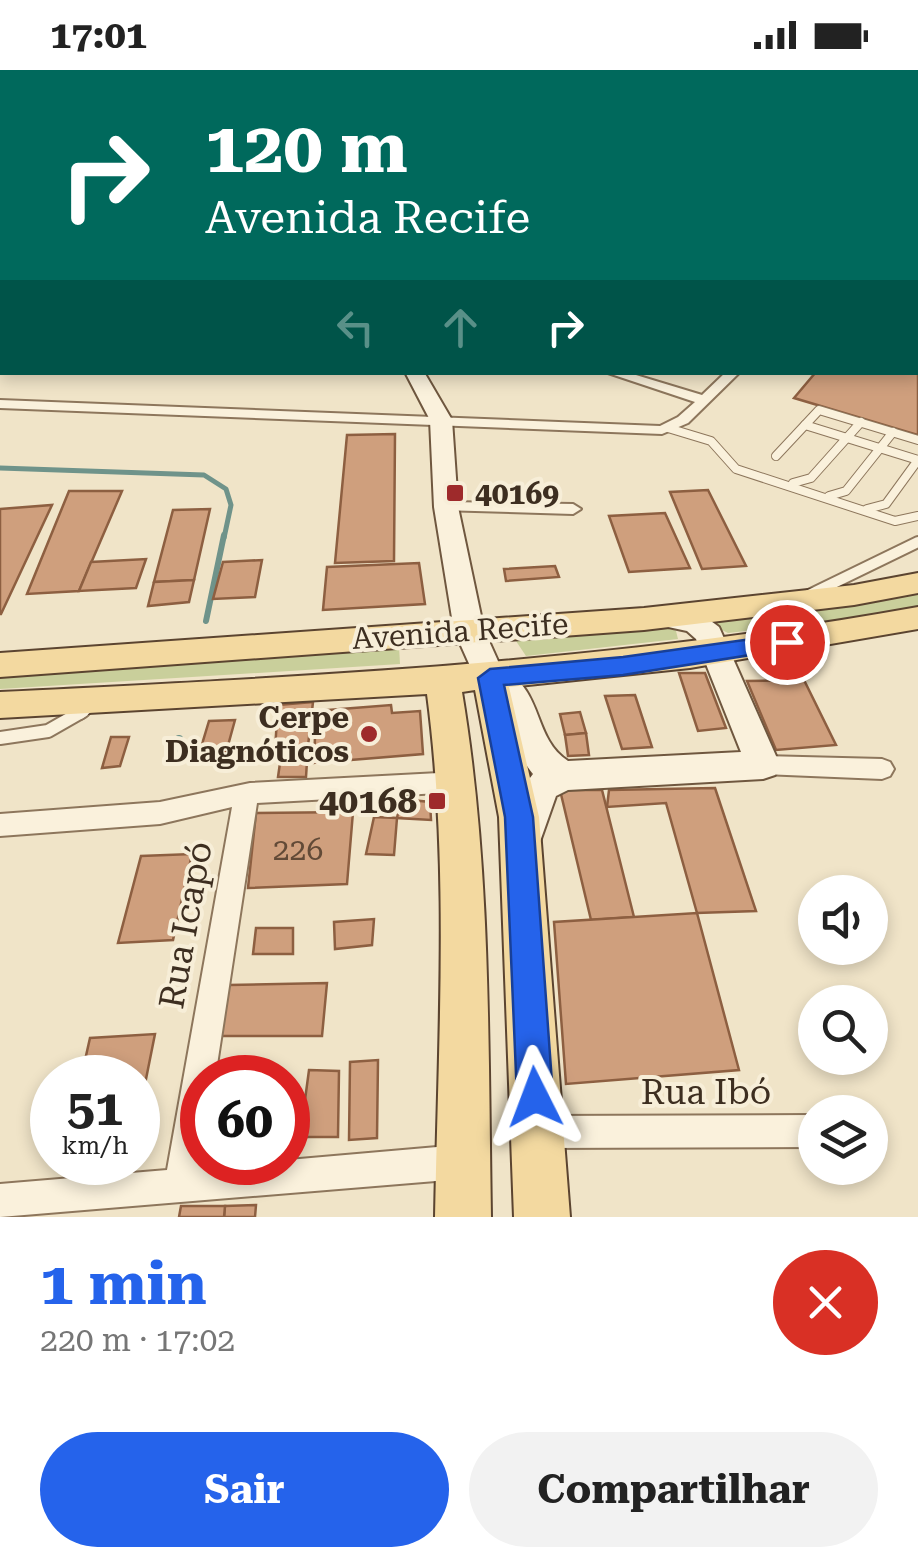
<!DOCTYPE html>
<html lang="pt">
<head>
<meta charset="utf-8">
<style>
	:root { --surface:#fff; --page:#f2f2f2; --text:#222; --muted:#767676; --accent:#2563eb }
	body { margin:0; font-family:"Roboto Serif",serif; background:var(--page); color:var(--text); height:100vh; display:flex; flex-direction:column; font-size:38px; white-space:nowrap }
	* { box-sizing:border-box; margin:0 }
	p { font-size:32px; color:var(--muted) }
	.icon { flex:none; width:55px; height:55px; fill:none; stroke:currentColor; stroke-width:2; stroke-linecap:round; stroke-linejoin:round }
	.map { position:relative; height:1147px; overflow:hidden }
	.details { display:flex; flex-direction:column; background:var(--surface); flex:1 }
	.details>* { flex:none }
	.top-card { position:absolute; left:0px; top:0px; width:920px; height:305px; box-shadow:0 5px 15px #0003; background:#00695c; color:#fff; overflow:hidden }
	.buttons { position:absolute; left:798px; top:805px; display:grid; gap:20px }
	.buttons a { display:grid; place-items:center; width:90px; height:90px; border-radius:50%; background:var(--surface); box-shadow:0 5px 15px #0003; font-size:50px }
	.speed { position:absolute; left:30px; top:985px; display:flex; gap:20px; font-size:50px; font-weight:700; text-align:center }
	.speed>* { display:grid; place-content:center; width:130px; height:130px; border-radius:50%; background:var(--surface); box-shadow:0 5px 15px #0003; line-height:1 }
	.speed small { font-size:25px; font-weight:400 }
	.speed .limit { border:15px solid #d22; background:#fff; color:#111 }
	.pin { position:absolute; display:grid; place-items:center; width:85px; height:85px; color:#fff; margin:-42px; border:5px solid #fff; border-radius:50%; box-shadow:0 2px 10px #0007 }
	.me { position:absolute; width:110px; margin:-55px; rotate:357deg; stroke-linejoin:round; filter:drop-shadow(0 0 8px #0008) }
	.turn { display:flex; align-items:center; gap:35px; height:210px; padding:0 40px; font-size:45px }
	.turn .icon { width:130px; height:130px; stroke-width:2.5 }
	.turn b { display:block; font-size:70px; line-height:85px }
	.lanes { display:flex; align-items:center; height:95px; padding:0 40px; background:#0003; justify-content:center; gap:50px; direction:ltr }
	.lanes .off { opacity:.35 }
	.round { display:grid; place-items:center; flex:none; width:105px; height:105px; border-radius:52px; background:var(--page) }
	.summary { display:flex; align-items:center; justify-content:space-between; height:170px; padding:0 40px }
	h1 { font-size:60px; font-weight:700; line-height:75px; color:var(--accent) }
	.action { display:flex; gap:20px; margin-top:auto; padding:20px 40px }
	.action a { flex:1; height:115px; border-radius:60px; background:var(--accent); color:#fff; font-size:40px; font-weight:700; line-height:115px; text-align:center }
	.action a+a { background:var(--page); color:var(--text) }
	.status { display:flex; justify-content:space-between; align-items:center; height:70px; padding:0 50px; background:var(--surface); direction:ltr }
	.status svg { height:28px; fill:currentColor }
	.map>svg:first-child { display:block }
</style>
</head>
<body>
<div class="status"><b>17:01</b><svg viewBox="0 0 49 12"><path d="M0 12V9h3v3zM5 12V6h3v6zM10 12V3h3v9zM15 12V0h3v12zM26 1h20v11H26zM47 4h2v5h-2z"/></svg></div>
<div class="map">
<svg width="918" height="1147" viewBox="0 0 918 1147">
	<rect width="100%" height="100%" fill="#f0e4c8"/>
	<g fill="#c9cf9b">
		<polygon points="918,523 918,540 728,563 716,557 714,551"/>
		<polygon points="668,556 676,561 678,569 526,586 512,565"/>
		<polygon points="399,576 400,594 0,619 0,604"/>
	</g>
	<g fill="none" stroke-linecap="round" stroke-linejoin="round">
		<polyline stroke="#6f938a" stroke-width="5" points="0,398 204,405 226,419 231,435 224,468"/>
		<polyline stroke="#6f938a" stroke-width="6" points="206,551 224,465"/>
		<polyline stroke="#6f938a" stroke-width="8" points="176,687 179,669"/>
	</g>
	<g fill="#cf9f7d" stroke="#8d5f41" stroke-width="2.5">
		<polygon points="918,243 918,365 794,328 816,302 918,302"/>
		<polygon points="395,364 394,491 335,493 347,365"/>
		<polygon points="708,420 746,496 702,499 670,422"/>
		<polygon points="69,421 122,421 79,521 27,524"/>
		<polygon points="52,435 1,544 0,544 0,439"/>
		<polygon points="210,439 194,510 154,512 173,440"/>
		<polygon points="665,443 690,498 629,502 609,446"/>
		<polygon points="146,489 136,518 79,521 91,492"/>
		<polygon points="262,490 255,527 213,529 223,492"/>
		<polygon points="419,493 425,534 323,540 327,497"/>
		<polygon points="555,496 559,507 506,511 504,499"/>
		<polygon points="194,510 189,532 148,536 154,512"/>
		<polygon points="679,603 705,603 726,658 698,661"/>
		<polygon points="804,610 836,675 776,680 747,611"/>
		<polygon points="635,625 652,677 622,679 605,626"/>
		<polygon points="313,632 308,676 275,679 278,635"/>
		<polygon points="391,635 392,643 420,641 423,684 314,693 316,641"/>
		<polygon points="580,642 586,663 565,665 560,644"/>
		<polygon points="235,650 224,690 197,691 209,651"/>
		<polygon points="586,663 589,685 568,686 565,665"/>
		<polygon points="111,667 129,667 120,696 102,698"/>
		<polygon points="308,676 306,707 278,707 282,679"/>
		<polygon points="715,718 756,841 697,843 666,733 607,737 609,720"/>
		<polygon points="560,720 602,720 634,847 591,850"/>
		<polygon points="401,729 430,732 431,750 397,748"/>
		<polygon points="353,742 347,814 248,818 256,743"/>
		<polygon points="374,747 397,748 394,785 366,784"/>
		<polygon points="192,784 173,870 118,873 141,786"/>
		<polygon points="697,843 739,1000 566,1014 554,852"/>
		<polygon points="374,849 372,875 335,879 334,852"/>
		<polygon points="256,858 293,858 293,884 253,884"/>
		<polygon points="327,913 322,966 216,966 229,915"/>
		<polygon points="155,964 138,1049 138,1008 81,1008 90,968"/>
		<polygon points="378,990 377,1068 349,1070 350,992"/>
		<polygon points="309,1000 339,1001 338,1067 300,1067"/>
		<polygon points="256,1135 255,1147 224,1147 225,1136"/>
		<polygon points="181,1136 225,1136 224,1147 179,1147"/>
	</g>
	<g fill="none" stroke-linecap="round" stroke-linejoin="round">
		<g stroke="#8d765c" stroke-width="10">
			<g id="lane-far2">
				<polyline points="805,355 918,390"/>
				<polyline points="668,358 711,371 736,399 895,451 918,446"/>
				<polyline points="776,386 819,340 918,370"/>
				<polyline points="793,413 811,408 861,352"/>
				<polyline points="829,426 846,421 893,362"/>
				<polyline points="867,439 886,434 918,390"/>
			</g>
		</g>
		<g stroke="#8d765c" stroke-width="14">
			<g id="lane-far1">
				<polyline points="807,526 918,472"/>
				<polyline points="80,644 89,637"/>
			</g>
		</g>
		<g stroke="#8d765c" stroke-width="16">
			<polyline id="lane" points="0,668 48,661 83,641"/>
		</g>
		<g stroke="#8d765c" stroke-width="4">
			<g id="street">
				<polygon points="0,132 2,133 2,137 0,138"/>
				<polygon points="2,168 2,175 0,176 0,169"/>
				<rect x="0" y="193" width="2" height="6"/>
				<polygon points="0,260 2,261 2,267 0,268"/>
				<polygon points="605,302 626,302 702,325 726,302 740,302 688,353 662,364 0,338 0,330 660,356 678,347 695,332"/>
				<polygon points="446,432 573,434 581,439 573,444 440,440 438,437"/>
				<polygon points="763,686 882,689 890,692 894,699 890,706 882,709 763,704 755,702 751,695 755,688"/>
				<polygon points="458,702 466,705 470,712 466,719 458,722 257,733 215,1008 202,1008 201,1097 288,1092 288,1090 460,1075 472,1080 477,1092 472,1104 460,1109 0,1147 0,1114 167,1100 232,737 160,754 0,766 0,744 160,732 250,713"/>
				<polygon points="815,1045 815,1077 539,1078 527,1074 523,1062 527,1050 539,1046"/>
			</g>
		</g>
		<g stroke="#6f573f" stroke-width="4">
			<g id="secondary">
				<polygon points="2,227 2,237 0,238 0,228"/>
				<path d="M 405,302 L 424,302 L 452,350 L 458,437 L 484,560 L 502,600 C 544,619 532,668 568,691 L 741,682 L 696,569 L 687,561 L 654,554 L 650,547 L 654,540 C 676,534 702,543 719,557 L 780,695 L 775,705 L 763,709 L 568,720 L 556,726 L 537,780 L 524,785 L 511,780 L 505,768 L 523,717 L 533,704 C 507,674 515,633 479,616 L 454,560 L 434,437 L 430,350 Z"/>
			</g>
		</g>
		<g stroke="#5b4430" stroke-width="4">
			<g id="primary">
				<polygon points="918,503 918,523 854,535 644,560 0,607 0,583 644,538 854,515"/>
				<path d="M 918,537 L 918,559 L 690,598 L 509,617 L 539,747 L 570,1147 L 514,1147 L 499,747 L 475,620 L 462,622 C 491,795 488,971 491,1147 L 435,1147 C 438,973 450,798 427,624 L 0,648 L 0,622 C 308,607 614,592 918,537 Z"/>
			</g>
		</g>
		<use href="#lane-far2" stroke="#faf1dc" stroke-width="8"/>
		<use href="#lane-far1" stroke="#faf1dc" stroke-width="10"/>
		<use href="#lane" stroke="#faf1dc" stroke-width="12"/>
		<use href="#street" fill="#faf1dc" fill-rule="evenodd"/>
		<use href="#secondary" fill="#faf1dc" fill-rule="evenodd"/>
		<use href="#primary" fill="#f3d9a0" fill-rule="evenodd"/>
	</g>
	<linearGradient id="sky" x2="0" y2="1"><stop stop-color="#8fbad6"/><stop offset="0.45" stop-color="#f8f3e6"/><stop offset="1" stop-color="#f8f3e6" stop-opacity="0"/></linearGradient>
	<rect width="918" height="292" fill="url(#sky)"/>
	<polygon fill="#2563eb" stroke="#184099" stroke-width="2.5" points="787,564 799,572 795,578 623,605 504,615 533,747 553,1027 548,1040 535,1045 522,1040 517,1027 505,747 478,608 490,599 623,587"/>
	<g fill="#9e2a2b" stroke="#f7eed8" stroke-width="4">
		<rect x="445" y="413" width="20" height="20" rx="5"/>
		<circle cx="369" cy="664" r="10"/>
		<rect x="427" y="721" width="20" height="20" rx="5"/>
	</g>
	<g text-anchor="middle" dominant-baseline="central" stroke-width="8" stroke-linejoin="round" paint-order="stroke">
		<g font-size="30" font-weight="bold" fill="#3d2e20" stroke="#f7eed8" text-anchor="start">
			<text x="475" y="423">40169</text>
			<text x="349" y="647" text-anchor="end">Cerpe<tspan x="349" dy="34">Diagnóticos</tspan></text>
		</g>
		<g font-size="30" fill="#3d2e20" stroke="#f7eed8">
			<text transform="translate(460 561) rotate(-4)">Avenida Recife</text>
		</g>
		<g font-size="30" fill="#624a37">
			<text x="298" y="779">226</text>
		</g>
		<g font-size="35" font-weight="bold" fill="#3d2e20" stroke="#f7eed8" text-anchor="end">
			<text x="417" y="731">40168</text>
		</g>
		<g font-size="35" fill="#3d2e20" stroke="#f7eed8">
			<text transform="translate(186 855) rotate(-80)">Rua Icapó</text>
			<text x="706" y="1022">Rua Ibó</text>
		</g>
	</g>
</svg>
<div class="buttons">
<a><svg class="icon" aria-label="sound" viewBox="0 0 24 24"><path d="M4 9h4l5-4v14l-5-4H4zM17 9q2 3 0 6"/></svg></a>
<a><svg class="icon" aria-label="search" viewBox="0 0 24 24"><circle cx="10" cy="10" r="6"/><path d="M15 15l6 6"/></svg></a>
<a><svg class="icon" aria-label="layers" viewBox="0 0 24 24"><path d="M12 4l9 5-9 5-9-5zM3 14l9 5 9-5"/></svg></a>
</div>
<div class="speed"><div>51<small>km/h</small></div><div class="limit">60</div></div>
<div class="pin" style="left:787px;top:572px;background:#d93025"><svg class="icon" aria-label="arrive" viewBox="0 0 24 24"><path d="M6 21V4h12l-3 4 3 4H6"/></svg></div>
<svg class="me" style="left:535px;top:1027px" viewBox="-20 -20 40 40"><path d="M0-17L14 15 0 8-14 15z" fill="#2563eb" stroke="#fff" stroke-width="4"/></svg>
<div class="top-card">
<div class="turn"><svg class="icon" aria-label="right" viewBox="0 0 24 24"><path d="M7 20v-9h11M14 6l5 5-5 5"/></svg><div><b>120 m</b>Avenida Recife</div></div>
<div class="lanes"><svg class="icon off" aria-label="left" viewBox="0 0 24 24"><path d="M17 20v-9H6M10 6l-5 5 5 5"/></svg><svg class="icon off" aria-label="ahead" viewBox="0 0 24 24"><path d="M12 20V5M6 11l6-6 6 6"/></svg><svg class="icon" aria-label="right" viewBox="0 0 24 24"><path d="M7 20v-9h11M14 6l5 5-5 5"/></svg></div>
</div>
</div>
<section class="details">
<div class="summary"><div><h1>1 min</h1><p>220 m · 17:02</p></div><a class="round" style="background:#d93025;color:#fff"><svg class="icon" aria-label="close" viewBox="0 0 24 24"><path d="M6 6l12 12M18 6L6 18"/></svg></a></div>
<div class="action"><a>Sair</a><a>Compartilhar</a></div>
</section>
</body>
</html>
